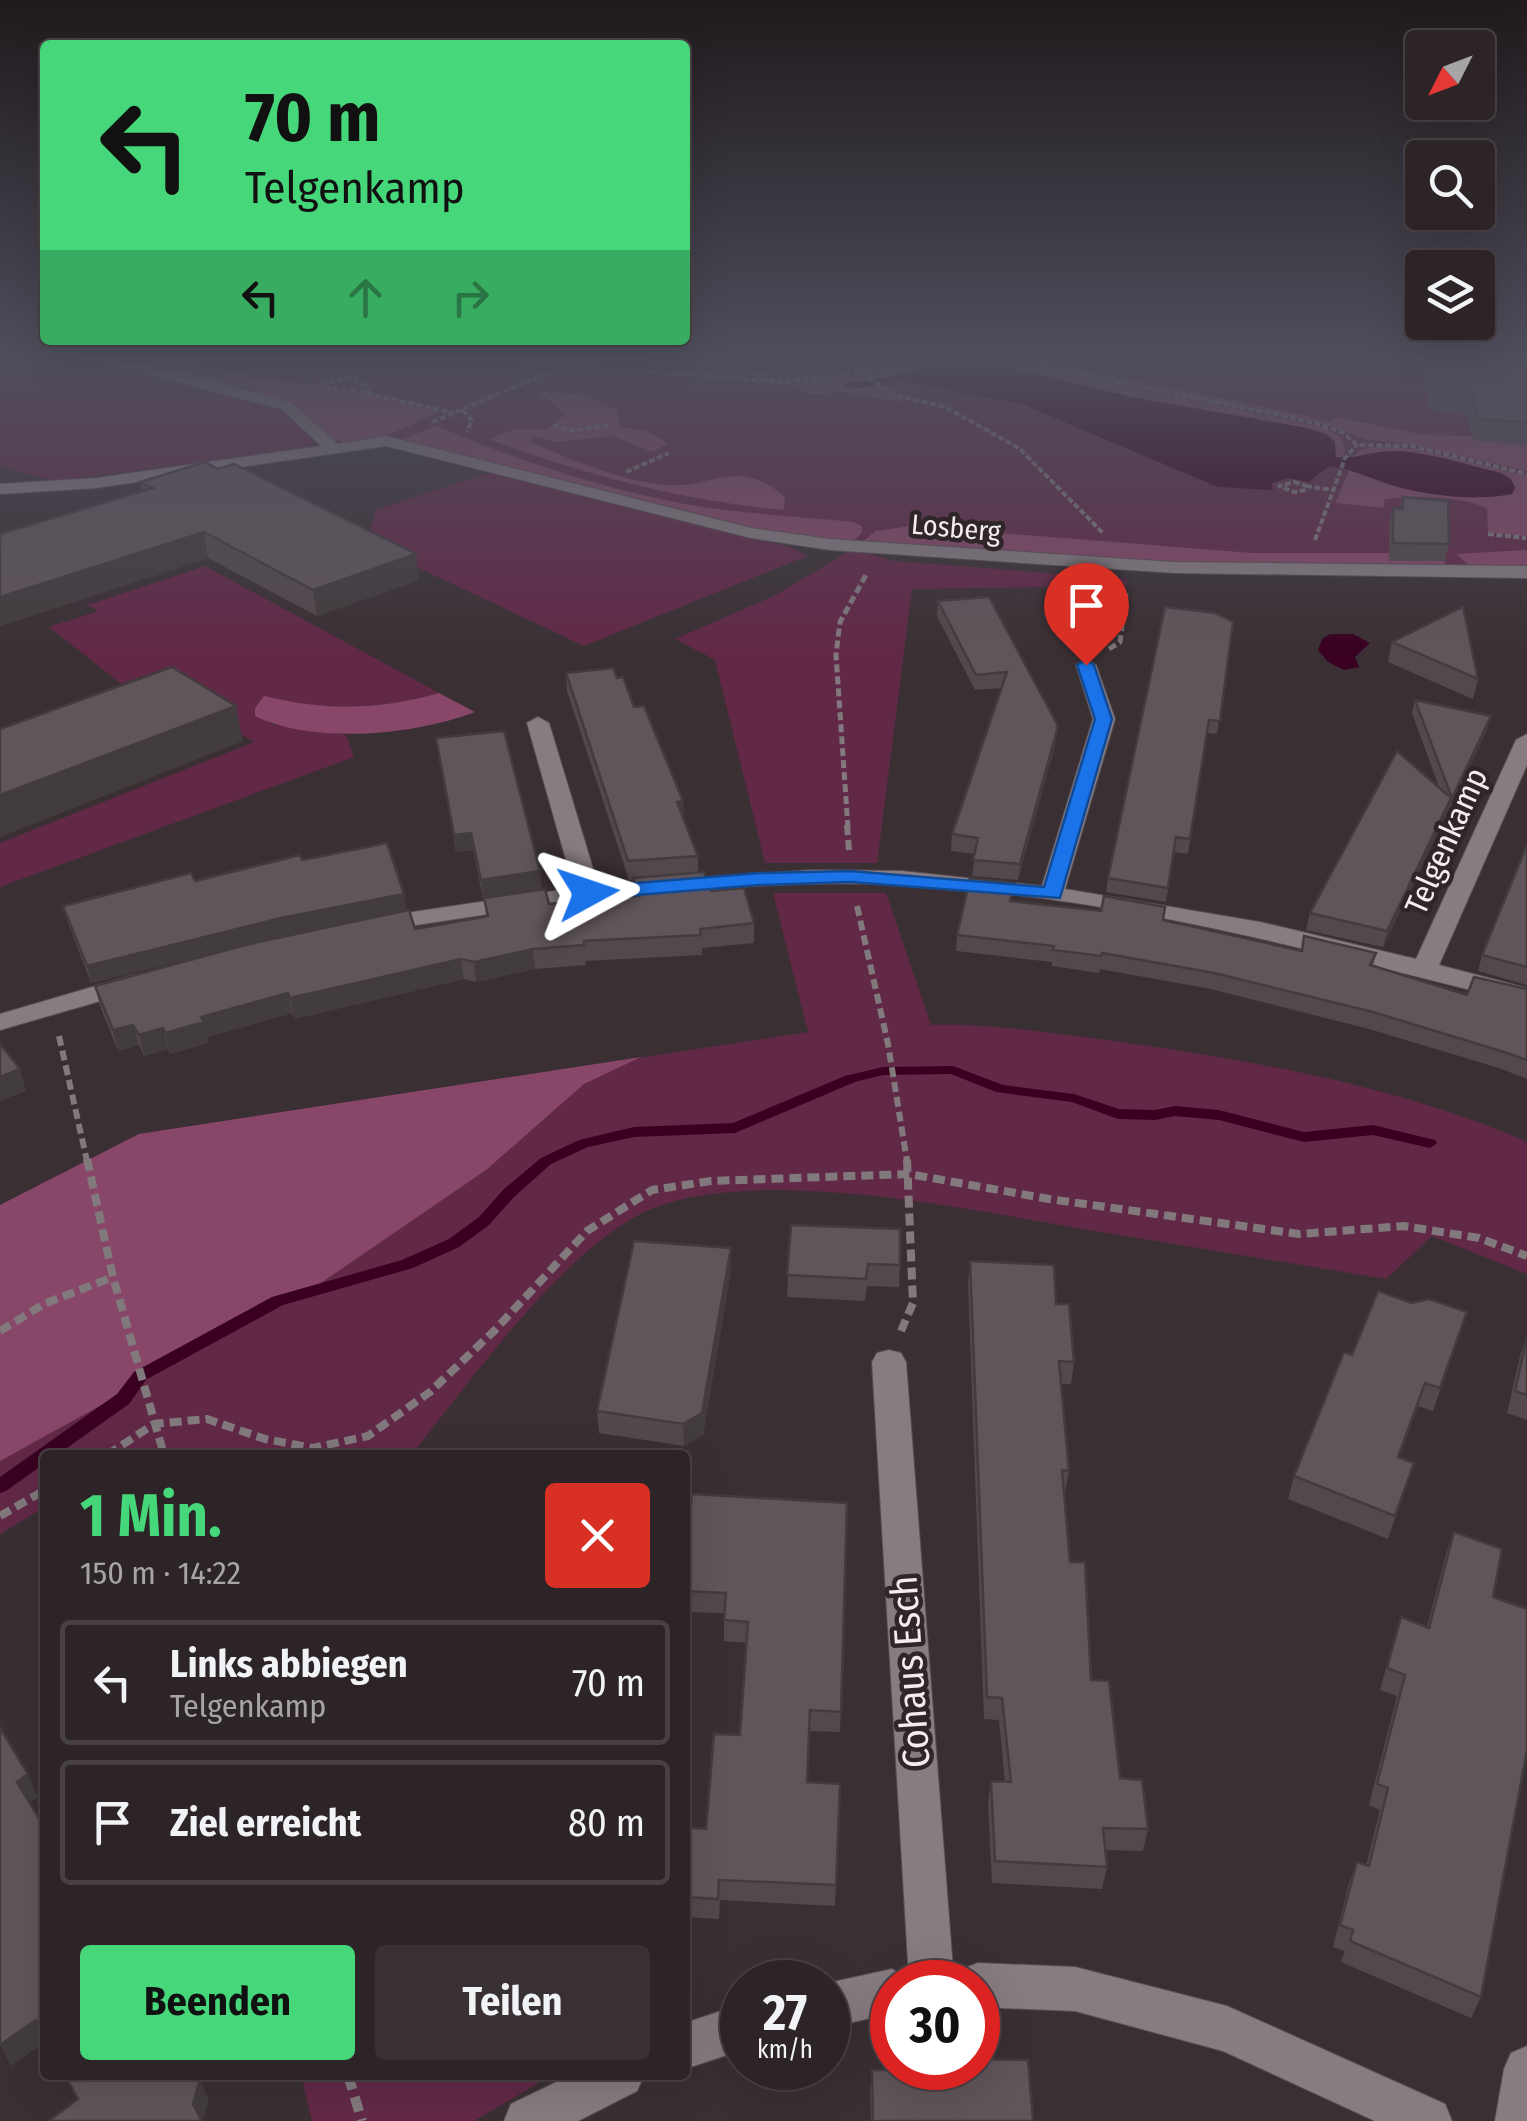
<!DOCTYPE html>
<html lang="de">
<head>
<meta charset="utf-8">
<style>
	:root { --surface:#2c2427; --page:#383033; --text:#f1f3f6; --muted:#a6a4a7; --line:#484144; --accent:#46d77a }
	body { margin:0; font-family:"Fira Sans Condensed",sans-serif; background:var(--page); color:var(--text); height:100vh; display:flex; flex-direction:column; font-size:38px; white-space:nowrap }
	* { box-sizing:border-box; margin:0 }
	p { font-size:32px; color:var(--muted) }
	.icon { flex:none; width:55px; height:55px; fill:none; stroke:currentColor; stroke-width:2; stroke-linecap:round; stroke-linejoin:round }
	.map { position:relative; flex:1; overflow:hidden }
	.sheet { position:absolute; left:40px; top:1450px; width:650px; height:630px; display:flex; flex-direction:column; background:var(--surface); border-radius:10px; box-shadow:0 10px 40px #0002,0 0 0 2px var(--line) }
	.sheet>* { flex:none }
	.guide { position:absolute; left:40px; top:40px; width:650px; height:305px; border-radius:10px; box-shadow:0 10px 40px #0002,0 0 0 2px var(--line); background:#46d77a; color:#111; overflow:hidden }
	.needle { width:65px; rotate:228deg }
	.tools { position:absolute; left:1405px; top:30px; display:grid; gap:20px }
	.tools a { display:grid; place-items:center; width:90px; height:90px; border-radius:10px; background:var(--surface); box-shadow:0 10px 40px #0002,0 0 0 2px var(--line); font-size:50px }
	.speed { position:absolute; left:720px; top:1960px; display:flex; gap:20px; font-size:50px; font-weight:700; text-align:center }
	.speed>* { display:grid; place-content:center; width:130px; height:130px; border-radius:50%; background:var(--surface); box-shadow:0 10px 40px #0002,0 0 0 2px var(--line); line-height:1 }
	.speed small { font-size:25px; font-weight:400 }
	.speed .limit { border:15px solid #d22; background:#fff; color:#111 }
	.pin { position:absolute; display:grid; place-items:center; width:85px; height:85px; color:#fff; margin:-102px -42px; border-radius:50% 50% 50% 0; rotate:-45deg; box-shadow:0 0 10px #0007 }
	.pin .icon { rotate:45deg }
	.me { position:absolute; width:110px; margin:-55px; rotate:85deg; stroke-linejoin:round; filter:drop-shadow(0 0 8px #0008) }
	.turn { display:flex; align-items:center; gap:35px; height:210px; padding:0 40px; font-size:45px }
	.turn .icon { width:130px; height:130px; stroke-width:2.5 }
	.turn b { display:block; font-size:70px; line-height:85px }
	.lanes { display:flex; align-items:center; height:95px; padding:0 40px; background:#0003; justify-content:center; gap:50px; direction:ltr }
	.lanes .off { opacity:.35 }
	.round { display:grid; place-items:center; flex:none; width:105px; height:105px; border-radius:10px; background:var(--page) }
	.head { display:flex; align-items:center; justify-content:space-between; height:170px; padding:0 40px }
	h1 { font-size:60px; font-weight:700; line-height:75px; color:var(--accent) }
	.button { display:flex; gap:20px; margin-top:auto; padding:20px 40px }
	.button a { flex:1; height:115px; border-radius:10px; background:var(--accent); color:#111; font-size:40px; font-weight:700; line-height:115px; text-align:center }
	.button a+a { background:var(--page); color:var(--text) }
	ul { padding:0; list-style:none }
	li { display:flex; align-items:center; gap:30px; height:125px; margin:0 20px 15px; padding:0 20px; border:5px solid var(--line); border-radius:10px }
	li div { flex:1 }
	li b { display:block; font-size:38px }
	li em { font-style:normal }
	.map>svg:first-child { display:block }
</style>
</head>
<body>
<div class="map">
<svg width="1527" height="2121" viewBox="0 0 1527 2121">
	<rect width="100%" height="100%" fill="#3a3034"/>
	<g fill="#622947">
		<polygon points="0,356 70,356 191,381 281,408 316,437 309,449 53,481 0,466"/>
		<polygon points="96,356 1527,356 1527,567 1327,569 859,544 753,530 380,436 351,443 336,441 289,405 253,391"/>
		<polygon points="493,471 793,548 807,556 584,646 366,543 376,510"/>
		<polygon points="853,549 893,561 1127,579 1127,586 912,589 877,863 765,863 715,660 675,639 774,596"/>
		<path d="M 205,566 L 439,693 C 378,710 326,711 264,697 L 271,724 L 346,735 L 354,757 L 0,887 L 0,843 L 254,742 L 178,695 L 133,693 L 49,627 L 98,611 L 87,605 Z"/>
		<path d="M 773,893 L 886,893 L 931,1025 C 990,1023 1047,1033 1106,1040 C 1246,1059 1397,1085 1527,1142 L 1527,1274 L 1432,1236 L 1386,1279 C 1289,1263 1192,1247 1095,1231 C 979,1212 736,1157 633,1218 C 553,1264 470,1382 411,1455 L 45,1455 L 45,1507 L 0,1534 L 0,1205 L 139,1134 L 808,1032 Z"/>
		<polygon points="301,2075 552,2075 474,2121 312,2121"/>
	</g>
	<g fill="#884768">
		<path d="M 96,356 L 162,356 L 273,380 L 364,393 L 440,412 C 412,424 376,444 345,442 C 322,440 309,415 289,405 C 231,376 159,369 96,356 Z"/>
		<polygon points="917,356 974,356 1323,427 1341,437 1345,449 1342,458 1335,457 1307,428 1131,397 1011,368 943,363 913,368 894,378 879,381 871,376"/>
		<polygon points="998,356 1015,356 1331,421 1336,417 1425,435 1472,436 1474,440 1527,445 1527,471 1411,444 1368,440 1318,422 1168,394"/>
		<path d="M 860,376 L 871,382 L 847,382 L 853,388 L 875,385 L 905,401 C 883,401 866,395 846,393 C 823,391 811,401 790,385 Z"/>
		<path d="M 538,391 L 585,395 L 618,410 L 619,427 L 646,431 L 668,443 L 653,452 L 611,436 L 557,442 L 534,436 L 530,442 C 572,460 619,480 665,485 C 711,489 739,456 785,497 L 784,510 C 679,500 584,475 489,439 L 515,429 L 548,429 L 565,414 Z"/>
		<path d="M 436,426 C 515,459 600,488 685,504 C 740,514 797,516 853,522 L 862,526 L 862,533 L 851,543 L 753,530 L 398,441 Z"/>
		<path d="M 1383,446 L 1416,449 L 1527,476 L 1527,536 L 1488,532 L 1487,509 C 1471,497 1404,494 1384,500 L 1384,508 L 1335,503 L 1350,469 C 1401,487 1456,505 1511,494 L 1501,473 L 1403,451 L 1368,453 L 1351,459 L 1359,450 Z"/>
		<polygon points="910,526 1252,553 1439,553 1448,568 1258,569 863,541 876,531"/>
		<polygon points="1527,550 1527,567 1472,568 1456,554"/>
		<path d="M 439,693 L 475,712 C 415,735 314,745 255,716 L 255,708 L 264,696 C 326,711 378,710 439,693 Z"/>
		<polygon points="641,1057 584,1084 486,1170 315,1287 0,1461 0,1205 139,1134"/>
	</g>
	<g fill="#390022">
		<path d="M 966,362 L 1011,368 L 1131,397 L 1307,428 L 1326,434 L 1335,442 L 1336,457 C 1357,460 1374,450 1398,451 C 1432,453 1468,465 1501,473 L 1511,479 L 1515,488 L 1512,494 C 1474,501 1428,496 1391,485 C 1369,478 1352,469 1329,466 L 1309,482 L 1288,478 L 1272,483 L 1273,490 L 1218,487 L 1024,405 L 903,381 L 859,388 L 843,386 L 847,382 C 890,381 921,363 966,362 Z"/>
		<polygon points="1330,634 1353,634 1370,643 1355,657 1359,667 1344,670 1328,662 1318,650 1322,639"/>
	</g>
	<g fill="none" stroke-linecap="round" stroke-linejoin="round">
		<polygon fill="#390022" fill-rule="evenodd" points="953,1066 1003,1085 1074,1094 1119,1109 1155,1110 1175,1106 1219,1110 1304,1132 1373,1125 1435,1140 1437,1143 1430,1148 1373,1135 1304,1142 1219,1120 1175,1116 1155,1120 1118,1119 1072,1102 996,1092 951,1074 883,1075 855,1082 735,1133 634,1137 588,1147 551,1164 514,1197 489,1225 459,1247 413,1268 283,1305 146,1380 129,1404 57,1455 45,1455 45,1463 6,1491 0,1493 0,1477 117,1394 134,1372 272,1297 402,1260 449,1239 479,1217 504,1189 541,1158 579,1140 634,1127 733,1123 845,1076 883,1067"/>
		<g stroke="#584f53" stroke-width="2">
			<g id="minor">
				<polygon points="77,356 106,356 197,376 292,403 338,444 386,436 751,528 830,539 1175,562 1527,566 1527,578 1175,573 830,550 751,538 386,446 96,488 0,494 0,484 96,478 321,446 282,409"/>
				<path d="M 1086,659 L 1096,665 L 1115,719 L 1065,889 L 1260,922 L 1416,959 L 1516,740 L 1527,734 L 1527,765 L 1439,965 L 1527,988 L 1527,1004 C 1313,951 1096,890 875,884 C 708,880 543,905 379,931 L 367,924 L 379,917 L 574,888 L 527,723 L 538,717 L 549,723 L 598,885 L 812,870 L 902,871 L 1042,886 L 1093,719 L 1076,665 Z"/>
				<polygon points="133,975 142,977 146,983 142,989 0,1030 0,1014"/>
				<polygon points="889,1350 901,1353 906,1362 954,1982 892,1982 892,2013 828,2028 828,1983 892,1969 909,1979 872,1362 877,1353"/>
				<polygon points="978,1963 1075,1967 1227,2006 1445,2104 1452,2121 1375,2121 1223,2051 1075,2011 978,2007 978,1982 957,1982 962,1969"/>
				<polygon points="742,2004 742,2050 685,2069 685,2023"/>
				<polygon points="1527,2046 1527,2121 1495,2121 1504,2069 1511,2053"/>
				<polygon points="571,2075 644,2075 637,2091 578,2121 504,2121 511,2104"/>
			</g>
		</g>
		<g stroke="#82797d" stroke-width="4" stroke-dasharray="6 2.5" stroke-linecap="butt">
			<polyline points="481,356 515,362 786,382 870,371 912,356"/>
			<path d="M 630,356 C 648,369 668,368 686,356"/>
			<polyline points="700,356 735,362"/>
			<polyline points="842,356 860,356"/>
			<polyline points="990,356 1316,423 1342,432 1357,445 1412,446 1527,474"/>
			<polygon points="767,357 789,362 790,369 760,375 735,367 743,359"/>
			<polyline points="861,373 898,396 945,407 1019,448 1104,534"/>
			<polyline points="321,384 355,377 370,393"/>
			<polyline points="308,385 359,391 453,413"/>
			<polyline points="462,410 472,420 467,432"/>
			<polyline points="432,422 588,356"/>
			<polyline points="553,425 570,431 610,425"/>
			<polyline points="626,472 669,453"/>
			<polygon points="1294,482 1306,486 1306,490 1294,492 1279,486"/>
			<polyline points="1306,486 1333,490"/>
			<polyline points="1488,534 1526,538"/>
			<polyline points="1315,540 1345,458 1357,445"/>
		</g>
		<g stroke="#82797d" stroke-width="5" stroke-dasharray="8 4" stroke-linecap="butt">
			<polyline points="1109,649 1120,642 1126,593"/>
			<polyline points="848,828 836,655 840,622 866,575"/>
		</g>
		<g stroke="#82797d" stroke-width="6" stroke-dasharray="10 5" stroke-linecap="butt">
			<polyline points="847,825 849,850"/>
			<polyline points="857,906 888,1044 907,1161"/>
			<polyline points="59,1036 87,1161"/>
		</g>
		<g stroke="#82797d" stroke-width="8" stroke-dasharray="12 6" stroke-linecap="butt">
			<polyline points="87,1159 113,1277 164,1455"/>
			<polyline points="0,1331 44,1304 113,1277"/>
			<polyline points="901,1331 913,1303 907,1159"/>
			<polyline points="107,1455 154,1424 207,1419 265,1439 313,1448 368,1436 430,1392 494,1331 587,1231 652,1190 711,1181 909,1174 1049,1199 1299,1234 1404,1226 1479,1238 1527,1256"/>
			<polyline points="0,1516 45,1490"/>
		</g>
		<polyline stroke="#82797d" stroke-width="10" stroke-dasharray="15 8" stroke-linecap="butt" points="348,2075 362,2121"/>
		<use href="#minor" fill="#877c81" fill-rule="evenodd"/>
	</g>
	<g fill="#53494d" fill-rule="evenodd">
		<polygon points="1425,356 1527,356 1527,445 1473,440 1467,415 1430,412 1423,370"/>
		<polygon points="140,482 419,580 317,616 208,558 0,626 0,534 142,492"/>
		<polygon points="1403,497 1449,544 1445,561 1389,561 1389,525 1393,508 1401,509"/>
		<polygon points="989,597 1055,746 1018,880 972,876 975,854 951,851 952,834 1002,688 975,690 937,616 938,601"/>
		<polygon points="1233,622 1217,734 1207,733 1188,854 1174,852 1166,902 1106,892 1108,878"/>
		<polygon points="1392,642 1478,679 1473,699 1388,662"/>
		<path d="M 566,673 L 617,678 L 634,707 L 683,801 L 684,820 L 698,856 L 698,873 L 711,891 L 754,923 L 754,943 L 702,948 L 702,955 L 585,961 L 586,965 L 535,969 L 476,982 L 464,979 L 294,1019 L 292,1013 L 207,1037 L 208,1043 L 170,1054 L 168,1049 L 144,1056 L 139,1045 L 118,1051 L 100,1006 L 95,986 L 225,950 L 91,983 L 68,923 L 63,906 L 302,860 L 404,894 L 406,911 L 415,929 L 486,916 L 484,898 L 483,898 L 473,850 L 456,852 L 436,738 L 542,889 L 549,904 L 634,896 L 633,880 L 629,880 L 567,691 ZM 371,918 L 260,942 L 284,936 Z"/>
		<polygon points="1415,700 1491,716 1487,730 1447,814 1383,947 1306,930 1310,913 1439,787 1412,713"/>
		<polygon points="1527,845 1527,985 1478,971 1482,955"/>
		<polygon points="1163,920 1301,951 1304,936 1376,953 1373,966 1467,995 1527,989 1527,1079 1499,1068 1369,1029 1211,989 1100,969 1099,973 1052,966 1052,962 956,951 957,935"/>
		<polygon points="791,1225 900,1265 899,1287 867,1286 865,1301 787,1297"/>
		<polygon points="731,1248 731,1270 703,1435 684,1446 599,1433 597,1411"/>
		<polygon points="970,1261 1056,1304 1074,1362 1071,1384 1061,1384 1069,1471 1065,1493 1064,1493 1070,1562 1091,1680 1120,1778 1148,1829 1143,1851 1105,1850 1107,1867 1102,1889 992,1883 988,1803 991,1781 1005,1782 999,1720 984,1719 968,1283"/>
		<polygon points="1412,1303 1467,1312 1433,1411 1418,1406 1399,1457 1414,1463 1388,1539 1288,1499 1294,1476 1352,1355"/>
		<polygon points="1527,1336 1527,1420 1507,1413 1520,1356"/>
		<polygon points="847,1503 840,1732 810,1731 807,1782 840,1784 835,1906 720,1900 719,1919 685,1917 685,1827 706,1829 740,1735 747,1643 724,1641 724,1613 685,1612 685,1591"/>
		<polygon points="1454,1532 1493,1597 1481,1997 1471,2018 1341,1962 1345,1951 1333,1947 1349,1883 1357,1862 1366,1866 1380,1810 1369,1805 1397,1696 1380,1690 1394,1639 1401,1617 1427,1627 1446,1554"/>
		<polygon points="924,2068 978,2068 1033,2121 871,2121 870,2090 872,2070 923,2070"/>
	</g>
	<g fill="#433c3f">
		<polygon points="204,532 208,558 0,626 0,597"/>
		<polygon points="416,554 419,580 317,616 313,590"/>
		<polygon points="236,706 243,741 0,837 0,795"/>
		<polygon points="1491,716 1487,730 1448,813 1452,798"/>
		<polygon points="1057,730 1055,746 1018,880 1020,864"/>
		<polygon points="1451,798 1447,814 1383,947 1387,931"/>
		<polygon points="683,801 684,820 677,802"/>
		<polygon points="471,833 473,850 456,852 454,835"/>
		<polygon points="540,871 542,889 483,898 481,880"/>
		<polygon points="404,894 406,911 284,936 91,983 87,966 281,918"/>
		<polygon points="533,949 535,969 476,982 474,962"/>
		<polygon points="461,959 464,979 294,1019 290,998"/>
		<polygon points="288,993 292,1013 207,1037 208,1043 170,1054 165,1033 201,1017"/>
		<polygon points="133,1025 139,1045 118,1051 113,1030"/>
		<polygon points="163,1028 168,1049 144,1056 139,1035"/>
		<polygon points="20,1069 26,1091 0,1101 0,1077"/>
		<polygon points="731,1248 731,1270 703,1435 684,1446 683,1424"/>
		<polygon points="28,1774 38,1797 27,1804 17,1782"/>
		<polygon points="36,2020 45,2038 45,2042 11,2066 0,2045"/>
		<polygon points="200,2079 209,2100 202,2121 193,2104"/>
	</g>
	<g fill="#60555a" stroke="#433c3f" stroke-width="2.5">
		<polygon points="1428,356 1527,356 1527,422 1478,419 1472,393 1435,390"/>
		<polygon points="205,462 218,469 234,464 416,554 313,590 204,532 0,597 0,534 153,488 140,482"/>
		<polygon points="1403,497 1448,501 1449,544 1393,543 1393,508 1403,509"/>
		<polygon points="989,597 1057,724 1057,730 1020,864 973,860 978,838 952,834 1007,672 976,675 938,601"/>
		<polygon points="1165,607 1215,613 1233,622 1220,721 1209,720 1190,839 1176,837 1168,888 1108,878"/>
		<polygon points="1463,607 1478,679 1392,642"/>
		<polygon points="172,667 236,706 0,795 0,729"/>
		<polygon points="613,668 617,678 623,677 634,707 644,706 683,801 677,802 698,856 628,861 566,673"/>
		<polygon points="1415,700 1491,716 1452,798"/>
		<polygon points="504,731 540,871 481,880 471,833 454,835 436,738"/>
		<polygon points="1397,751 1451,798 1387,931 1310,913"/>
		<polygon points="387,843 404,894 281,918 87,966 63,906 191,873 195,881 300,855 302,860"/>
		<polygon points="1527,845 1527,967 1482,955"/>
		<polygon points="704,872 711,891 744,888 754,923 700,929 701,935 584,941 584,945 533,949 474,962 461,959 290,998 288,993 201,1017 204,1022 165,1033 163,1028 139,1035 133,1025 113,1030 95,986 245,945 399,912 409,910 415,929 488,916 484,898 545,889 549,904 639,896 633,878"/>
		<polygon points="970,878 1015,883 1010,901 1101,911 1104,896 1165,907 1163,920 1302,951 1304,936 1376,953 1370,965 1467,995 1474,977 1527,989 1527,1060 1504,1052 1373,1012 1214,973 1102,953 1101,956 1053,950 1054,946 957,935"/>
		<polygon points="0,1044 20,1069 0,1077"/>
		<polygon points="791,1225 900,1229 900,1265 868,1264 866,1279 787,1275"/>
		<polygon points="634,1241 731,1248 702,1413 683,1424 597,1411"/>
		<polygon points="970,1261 1054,1265 1056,1304 1069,1304 1074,1362 1059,1361 1069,1471 1062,1470 1070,1562 1085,1562 1091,1680 1109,1681 1120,1778 1142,1780 1148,1829 1103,1828 1107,1867 995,1861 991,1781 1011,1782 1002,1698 987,1697"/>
		<polygon points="1378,1291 1412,1303 1429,1299 1467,1312 1440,1388 1425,1383 1398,1457 1414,1463 1395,1516 1294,1476 1344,1352 1352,1355"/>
		<polygon points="1527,1337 1527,1395 1515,1391"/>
		<polygon points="692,1494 847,1503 841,1712 810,1710 807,1782 840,1784 836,1885 719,1880 718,1899 685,1897 685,1827 706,1829 714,1734 740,1735 748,1622 724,1620 726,1593 685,1591 685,1571"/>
		<polygon points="1454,1532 1502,1549 1493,1597 1527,1609 1527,1750 1481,1997 1350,1941 1353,1930 1340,1925 1357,1862 1369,1866 1388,1788 1377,1784 1405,1675 1387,1668 1401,1617 1429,1628"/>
		<polygon points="0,1728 28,1774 17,1782 45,1828 45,2037 36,2020 0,2045"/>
		<polygon points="978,2059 1028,2060 1033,2121 873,2121 872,2070 925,2070 925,2068 978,2068"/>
		<polygon points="65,2075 162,2075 200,2079 193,2104 202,2121 49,2121 78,2099"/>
	</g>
	<linearGradient id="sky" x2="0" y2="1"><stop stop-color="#201a1d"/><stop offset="0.55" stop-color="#4f4e5c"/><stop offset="1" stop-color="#4f4e5c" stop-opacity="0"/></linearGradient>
	<rect width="1527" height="653" fill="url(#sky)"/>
	<polygon fill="#1a73e8" stroke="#114b97" stroke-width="2.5" points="1086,660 1094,665 1112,719 1060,898 850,882 759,885 588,899 578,893 588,887 759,873 850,871 1044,887 1095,719 1077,665"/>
	<g text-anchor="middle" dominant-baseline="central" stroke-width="9" stroke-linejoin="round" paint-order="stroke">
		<g font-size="28" fill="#f4edf0" stroke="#2f262a">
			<text transform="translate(956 528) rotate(5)">Losberg</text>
		</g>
		<g font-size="32" fill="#f4edf0" stroke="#2f262a">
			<text transform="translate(1446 841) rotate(-66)">Telgenkamp</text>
		</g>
		<g font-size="38" fill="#f4edf0" stroke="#2f262a">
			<text transform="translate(910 1672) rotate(-94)">Cohaus Esch</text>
		</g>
	</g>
</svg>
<div class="tools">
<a><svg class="needle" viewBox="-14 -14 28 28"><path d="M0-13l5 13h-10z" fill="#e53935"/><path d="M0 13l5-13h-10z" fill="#a6a4a7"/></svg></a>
<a><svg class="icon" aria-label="search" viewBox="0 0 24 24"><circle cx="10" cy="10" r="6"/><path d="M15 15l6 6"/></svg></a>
<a><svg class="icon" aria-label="layers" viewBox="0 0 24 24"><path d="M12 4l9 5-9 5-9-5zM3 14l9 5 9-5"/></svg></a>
</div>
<div class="speed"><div>27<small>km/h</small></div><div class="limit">30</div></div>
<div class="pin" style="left:1086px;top:665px;background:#d93025"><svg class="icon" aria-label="arrive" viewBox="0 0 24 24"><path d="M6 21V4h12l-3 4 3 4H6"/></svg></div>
<svg class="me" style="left:588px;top:893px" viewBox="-20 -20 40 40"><path d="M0-17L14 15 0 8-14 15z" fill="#1a73e8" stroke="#fff" stroke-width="4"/></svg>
<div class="guide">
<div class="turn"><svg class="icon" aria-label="left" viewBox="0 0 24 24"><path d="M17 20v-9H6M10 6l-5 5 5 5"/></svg><div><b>70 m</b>Telgenkamp</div></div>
<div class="lanes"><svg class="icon" aria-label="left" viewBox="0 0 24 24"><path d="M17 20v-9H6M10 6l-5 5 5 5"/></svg><svg class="icon off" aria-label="ahead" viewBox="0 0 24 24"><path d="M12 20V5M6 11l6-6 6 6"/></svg><svg class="icon off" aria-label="right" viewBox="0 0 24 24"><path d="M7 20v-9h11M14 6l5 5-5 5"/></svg></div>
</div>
<section class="sheet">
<div class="head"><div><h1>1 Min.</h1><p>150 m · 14:22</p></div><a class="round" style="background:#d93025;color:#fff"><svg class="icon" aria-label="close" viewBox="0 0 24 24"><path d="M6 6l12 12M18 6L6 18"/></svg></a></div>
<ul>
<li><svg class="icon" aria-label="left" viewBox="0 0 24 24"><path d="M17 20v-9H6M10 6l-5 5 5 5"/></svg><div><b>Links abbiegen</b><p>Telgenkamp</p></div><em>70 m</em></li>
<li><svg class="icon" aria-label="arrive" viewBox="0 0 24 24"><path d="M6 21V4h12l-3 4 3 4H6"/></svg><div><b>Ziel erreicht</b></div><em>80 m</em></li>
</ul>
<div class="button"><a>Beenden</a><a>Teilen</a></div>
</section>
</div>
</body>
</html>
